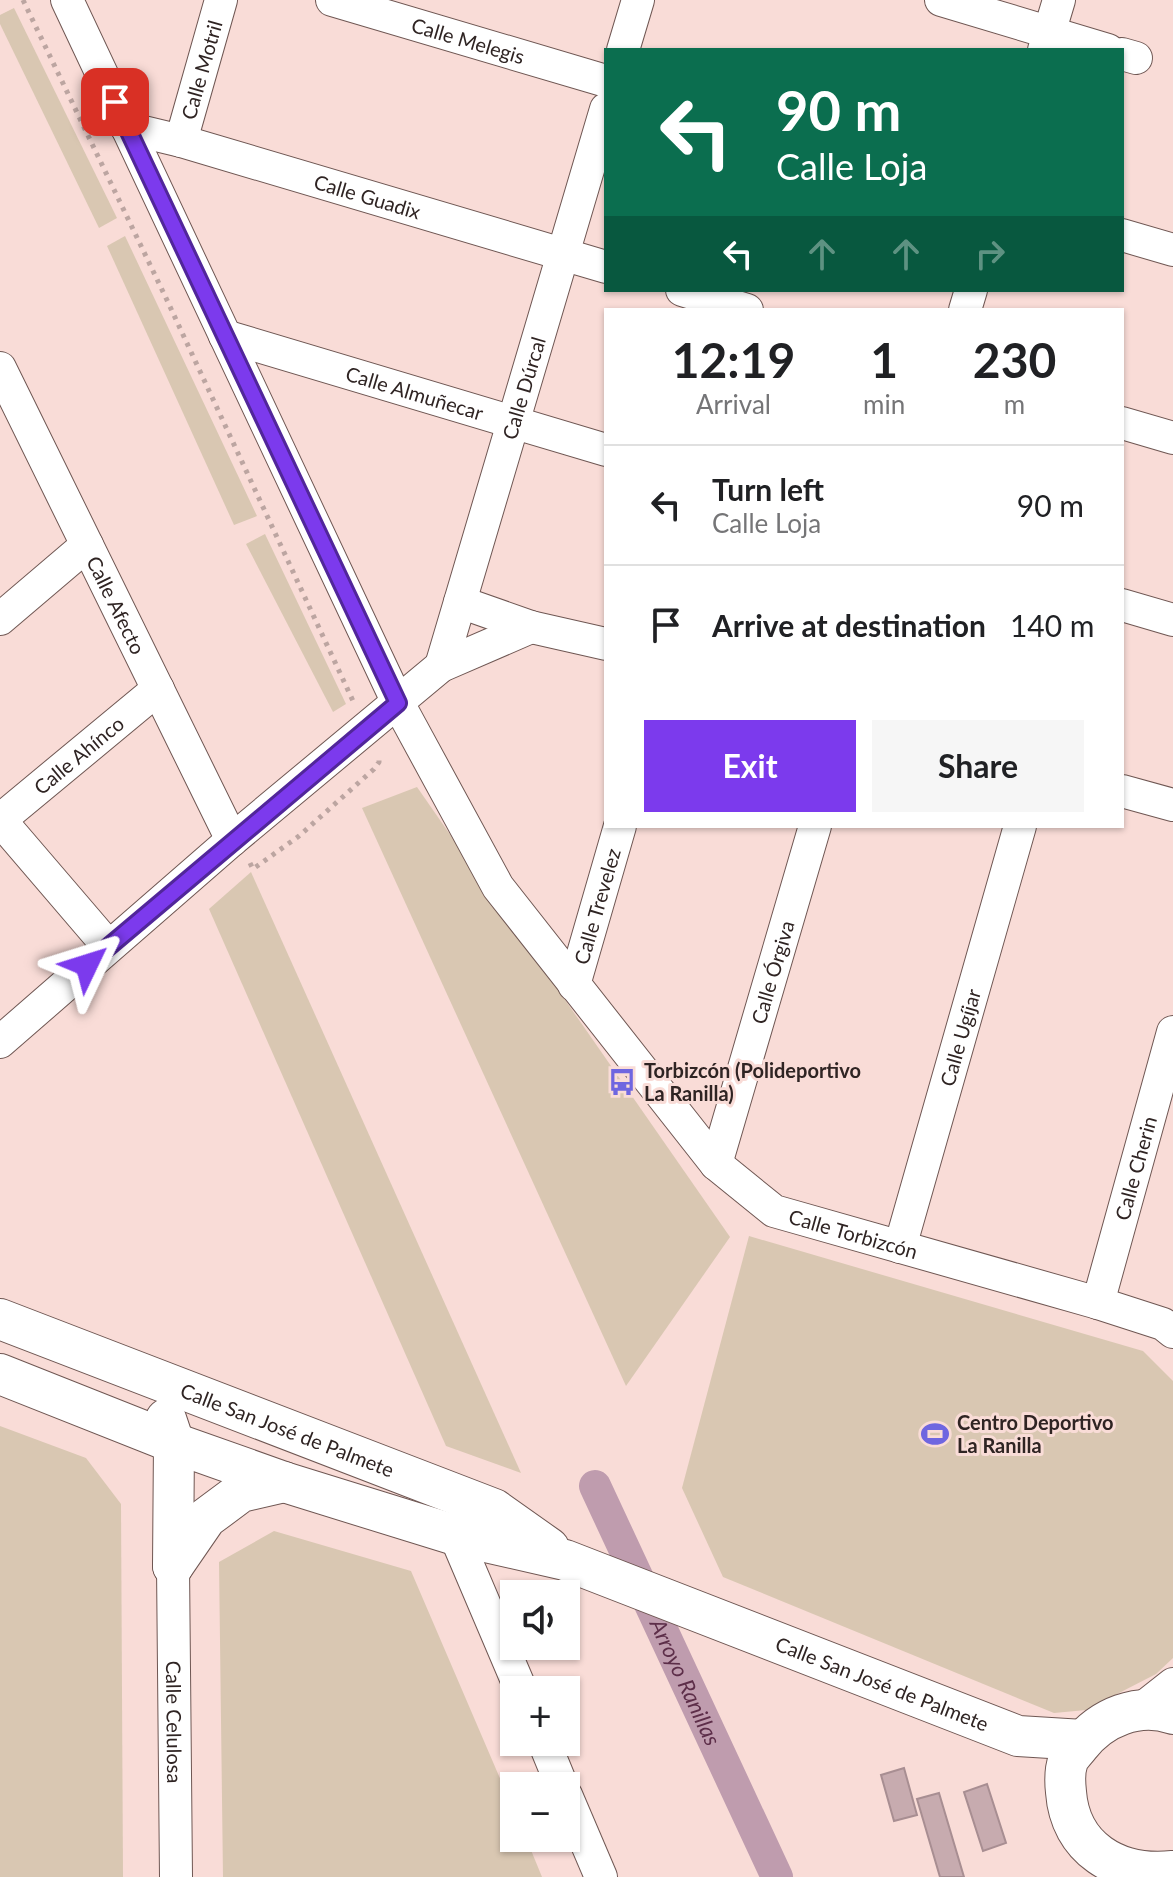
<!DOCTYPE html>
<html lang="en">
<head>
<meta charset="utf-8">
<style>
	:root { --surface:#fff; --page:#f6f6f6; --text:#202124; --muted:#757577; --line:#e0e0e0; --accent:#7c3aed }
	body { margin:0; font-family:Lato,sans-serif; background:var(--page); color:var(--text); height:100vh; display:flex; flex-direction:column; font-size:30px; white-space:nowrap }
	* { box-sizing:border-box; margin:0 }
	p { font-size:26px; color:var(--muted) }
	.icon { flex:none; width:44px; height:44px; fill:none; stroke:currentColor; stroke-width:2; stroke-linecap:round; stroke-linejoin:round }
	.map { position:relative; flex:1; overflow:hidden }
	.side { position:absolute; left:604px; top:308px; width:520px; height:520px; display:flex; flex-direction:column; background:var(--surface); border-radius:0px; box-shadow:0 2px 6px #0004 }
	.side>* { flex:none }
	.top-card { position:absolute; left:604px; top:48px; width:520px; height:244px; border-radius:0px; box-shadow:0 2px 6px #0004; background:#0b6e4f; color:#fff; overflow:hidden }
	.buttons { position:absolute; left:500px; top:1580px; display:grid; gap:16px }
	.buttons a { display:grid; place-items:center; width:80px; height:80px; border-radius:0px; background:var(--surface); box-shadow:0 2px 6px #0004; font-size:40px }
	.pin { position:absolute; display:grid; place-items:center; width:68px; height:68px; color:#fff; margin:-34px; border-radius:16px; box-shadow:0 4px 12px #0006 }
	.me { position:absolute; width:88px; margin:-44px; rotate:49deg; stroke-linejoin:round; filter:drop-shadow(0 0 6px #0008) }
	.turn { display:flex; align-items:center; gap:28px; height:168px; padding:0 40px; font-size:36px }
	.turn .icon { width:104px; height:104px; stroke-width:2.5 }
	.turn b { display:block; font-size:56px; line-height:68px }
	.lanes { display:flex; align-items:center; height:76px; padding:0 40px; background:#0003; justify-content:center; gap:40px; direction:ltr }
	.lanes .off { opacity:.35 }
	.eta { display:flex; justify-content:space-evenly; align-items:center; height:136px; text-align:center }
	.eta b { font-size:48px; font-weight:700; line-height:56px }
	.button { display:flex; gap:16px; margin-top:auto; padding:16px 40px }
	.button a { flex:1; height:92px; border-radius:0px; background:var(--accent); color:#fff; font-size:32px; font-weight:700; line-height:92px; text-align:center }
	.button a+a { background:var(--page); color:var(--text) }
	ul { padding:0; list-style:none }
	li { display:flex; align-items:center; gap:24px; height:120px; padding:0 40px; border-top:2px solid var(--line) }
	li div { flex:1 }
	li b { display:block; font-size:30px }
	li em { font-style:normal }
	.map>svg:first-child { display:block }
</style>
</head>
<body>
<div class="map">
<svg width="1173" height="1877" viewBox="0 0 1173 1877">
	<rect width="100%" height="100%" fill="#f9dcd7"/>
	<g fill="#d9c7b2">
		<polygon points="14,8 117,218 99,228 0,24 0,15"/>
		<polygon points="125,236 257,516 234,525 107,246"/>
		<polygon points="265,534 346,704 333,712 246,544"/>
		<polygon points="417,787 730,1237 626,1386 362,808"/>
		<polygon points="251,872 521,1473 446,1446 209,909"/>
		<polygon points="749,1236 1143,1351 1173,1381 1173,1658 1156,1674 1086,1710 1054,1713 723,1577 682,1488"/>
		<polygon points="0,1426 86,1458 121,1504 123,1877 0,1877"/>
		<polygon points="274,1531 411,1571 514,1811 514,1838 526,1838 542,1877 223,1877 219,1562"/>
	</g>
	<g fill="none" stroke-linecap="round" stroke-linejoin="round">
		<path stroke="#bf9cae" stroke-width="32" id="s1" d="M 595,1486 L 777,1877"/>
	</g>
	<g fill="#c7abaf" stroke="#a88e92" stroke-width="2">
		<polygon points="904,1768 917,1815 894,1821 881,1775"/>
		<polygon points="987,1784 1006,1843 983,1851 964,1792"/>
		<polygon points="939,1793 964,1877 940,1877 917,1799"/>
	</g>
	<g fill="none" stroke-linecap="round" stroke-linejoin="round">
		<g stroke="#6f5753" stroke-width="34">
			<g id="minor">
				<path id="s2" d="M 67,0 L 398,703 L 498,887 L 716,1164 L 774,1211 L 1098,1303 L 1163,1324 L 1173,1332"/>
				<path id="s3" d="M 332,0 L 606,81"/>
				<polyline points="941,0 1108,50"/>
				<polyline points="623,50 638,0"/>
				<polyline points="1044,50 1059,0"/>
				<polyline points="1122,54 1136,58"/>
				<path id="s4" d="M 127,128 L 181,141 L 606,267"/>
				<path id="s5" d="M 181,141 L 221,0"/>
				<polyline points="1122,235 1173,250"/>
				<polyline points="682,290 747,310"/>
				<polyline points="965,310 971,290"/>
				<path id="s6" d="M 225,336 L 606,450"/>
				<path id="s7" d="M 0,368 L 232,840"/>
				<polyline points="1122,423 1173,438"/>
				<polyline points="460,602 531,627 606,644"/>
				<polyline points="1122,605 1173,620"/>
				<polyline points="0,619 87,545"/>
				<path id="s8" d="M 441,666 L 606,109"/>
				<polyline points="1122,791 1173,805"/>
				<path id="s9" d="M 0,820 L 158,689"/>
				<polyline points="0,820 108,946"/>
				<path id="s10" d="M 574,985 L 620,826"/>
				<polyline points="0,1042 232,840 441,666 531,627"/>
				<path id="s11" d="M 716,1164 L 815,826"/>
				<path id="s12" d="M 900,1247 L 1020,826"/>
				<path id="s13" d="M 1098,1303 L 1173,1032"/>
				<polyline points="455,1535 521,1690"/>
				<path id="s14" d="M 173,1566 L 176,1877"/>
				<polyline points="1140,1710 1173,1684"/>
				<polyline points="544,1742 562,1786"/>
				<polyline points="566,1795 601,1877"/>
			</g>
		</g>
		<g stroke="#6f5753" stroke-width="42">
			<g id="tertiary">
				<path id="s15" d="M 0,1319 L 494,1509 L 549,1548"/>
				<path id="s16" d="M 0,1374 L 174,1443 L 284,1482 L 455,1535 L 565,1560 L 1018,1736 L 1083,1740"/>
				<polyline points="166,1419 174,1443 173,1566"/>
				<polyline points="173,1566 206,1518 241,1492 284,1482"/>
				<path d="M 1173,1714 C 1139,1702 1101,1717 1079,1746 C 1076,1750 1070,1756 1068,1761 C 1065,1769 1065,1783 1066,1792 C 1070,1848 1116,1877 1173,1871"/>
			</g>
		</g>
		<g stroke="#bca5a1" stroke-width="5" stroke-dasharray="4 6" stroke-linecap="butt">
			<polyline points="23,0 166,298 353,701"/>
			<polyline points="250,863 253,869 299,836 374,769 379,762 379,758"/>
		</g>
		<use href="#minor" stroke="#fff" stroke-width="32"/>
		<use href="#tertiary" stroke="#fff" stroke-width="40"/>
	</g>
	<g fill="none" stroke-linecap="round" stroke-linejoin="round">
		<g stroke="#51269a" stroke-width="20">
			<polyline id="route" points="87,965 398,703 115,102"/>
		</g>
		<use href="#route" stroke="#7c3aed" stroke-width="14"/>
	</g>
	<defs>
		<g id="bus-bare" transform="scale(2.16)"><path d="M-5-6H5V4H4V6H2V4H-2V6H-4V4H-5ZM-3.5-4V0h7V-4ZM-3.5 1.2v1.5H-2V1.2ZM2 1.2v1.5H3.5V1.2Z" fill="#6f66e0" stroke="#f9dcd7" stroke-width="2.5" paint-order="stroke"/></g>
		<g id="stadium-bare" transform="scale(2.16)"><path d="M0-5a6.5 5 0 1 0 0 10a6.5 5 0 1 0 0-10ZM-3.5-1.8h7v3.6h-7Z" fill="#6f66e0" stroke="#f9dcd7" stroke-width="2.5" paint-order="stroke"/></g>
	</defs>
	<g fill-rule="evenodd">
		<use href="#bus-bare" x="622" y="1082"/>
		<use href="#stadium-bare" x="935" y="1434"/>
	</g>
	<g text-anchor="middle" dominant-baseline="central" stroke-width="6" stroke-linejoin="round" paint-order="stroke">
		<g font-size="20" fill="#2f2423" stroke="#f9dcd7">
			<text stroke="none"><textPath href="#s3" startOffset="142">Calle Melegis</textPath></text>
			<text stroke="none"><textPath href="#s5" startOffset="74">Calle Motril</textPath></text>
			<text stroke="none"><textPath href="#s4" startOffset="250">Calle Guadix</textPath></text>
			<text stroke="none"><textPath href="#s8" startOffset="290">Calle Dúrcal</textPath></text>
			<text stroke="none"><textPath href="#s6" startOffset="198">Calle Almuñecar</textPath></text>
			<text stroke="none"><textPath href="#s7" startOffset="264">Calle Afecto</textPath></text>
			<text stroke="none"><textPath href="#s9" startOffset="102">Calle Ahínco</textPath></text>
			<text stroke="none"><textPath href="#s10" startOffset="82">Calle Trevelez</textPath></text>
			<text stroke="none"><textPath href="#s11" startOffset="200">Calle Órgiva</textPath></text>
			<text stroke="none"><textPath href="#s12" startOffset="218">Calle Ugíjar</textPath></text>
			<text stroke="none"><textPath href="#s13" startOffset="140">Calle Cherin</textPath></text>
			<text stroke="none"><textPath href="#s2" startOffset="1496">Calle Torbizcón</textPath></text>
			<text stroke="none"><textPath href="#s15" startOffset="308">Calle San José de Palmete</textPath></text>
			<text stroke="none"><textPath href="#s16" startOffset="936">Calle San José de Palmete</textPath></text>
			<text stroke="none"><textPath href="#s14" startOffset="156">Calle Celulosa</textPath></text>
		</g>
		<g font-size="20" font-weight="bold" fill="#2f2423" stroke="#f9dcd7" text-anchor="start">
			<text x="644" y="1070">Torbizcón (Polideportivo<tspan x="644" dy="23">La Ranilla)</tspan></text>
			<text x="957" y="1422">Centro Deportivo<tspan x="957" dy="23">La Ranilla</tspan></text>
		</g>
		<g font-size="22" font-style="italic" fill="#5d2e49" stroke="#f9dcd7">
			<text stroke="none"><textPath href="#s1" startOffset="216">Arroyo Ranillas</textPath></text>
		</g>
	</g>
</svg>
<div class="buttons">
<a><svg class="icon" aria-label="sound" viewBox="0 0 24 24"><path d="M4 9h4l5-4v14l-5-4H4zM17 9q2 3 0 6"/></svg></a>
<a>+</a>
<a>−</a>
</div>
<div class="pin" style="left:115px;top:102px;background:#d93025"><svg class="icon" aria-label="arrive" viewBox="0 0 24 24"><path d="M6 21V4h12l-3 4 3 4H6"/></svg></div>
<svg class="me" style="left:87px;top:965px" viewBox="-20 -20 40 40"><path d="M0-17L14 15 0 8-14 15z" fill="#7c3aed" stroke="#fff" stroke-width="4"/></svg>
<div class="top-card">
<div class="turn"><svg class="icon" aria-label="left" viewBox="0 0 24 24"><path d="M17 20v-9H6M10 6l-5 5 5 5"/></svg><div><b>90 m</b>Calle Loja</div></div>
<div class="lanes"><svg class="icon" aria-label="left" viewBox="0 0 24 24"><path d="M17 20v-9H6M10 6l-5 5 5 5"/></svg><svg class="icon off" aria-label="ahead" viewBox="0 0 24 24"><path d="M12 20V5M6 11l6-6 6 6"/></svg><svg class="icon off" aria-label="ahead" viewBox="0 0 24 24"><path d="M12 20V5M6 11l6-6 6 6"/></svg><svg class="icon off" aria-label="right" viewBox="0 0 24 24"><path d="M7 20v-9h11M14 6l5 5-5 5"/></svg></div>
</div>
<section class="side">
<div class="eta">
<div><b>12:19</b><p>Arrival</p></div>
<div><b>1</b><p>min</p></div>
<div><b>230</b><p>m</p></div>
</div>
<ul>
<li><svg class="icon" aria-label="left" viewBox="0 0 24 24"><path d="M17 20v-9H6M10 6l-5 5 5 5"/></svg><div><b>Turn left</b><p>Calle Loja</p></div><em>90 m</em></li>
<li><svg class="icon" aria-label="arrive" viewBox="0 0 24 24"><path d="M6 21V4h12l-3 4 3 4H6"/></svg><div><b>Arrive at destination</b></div><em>140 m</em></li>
</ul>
<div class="button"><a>Exit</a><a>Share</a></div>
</section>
</div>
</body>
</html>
